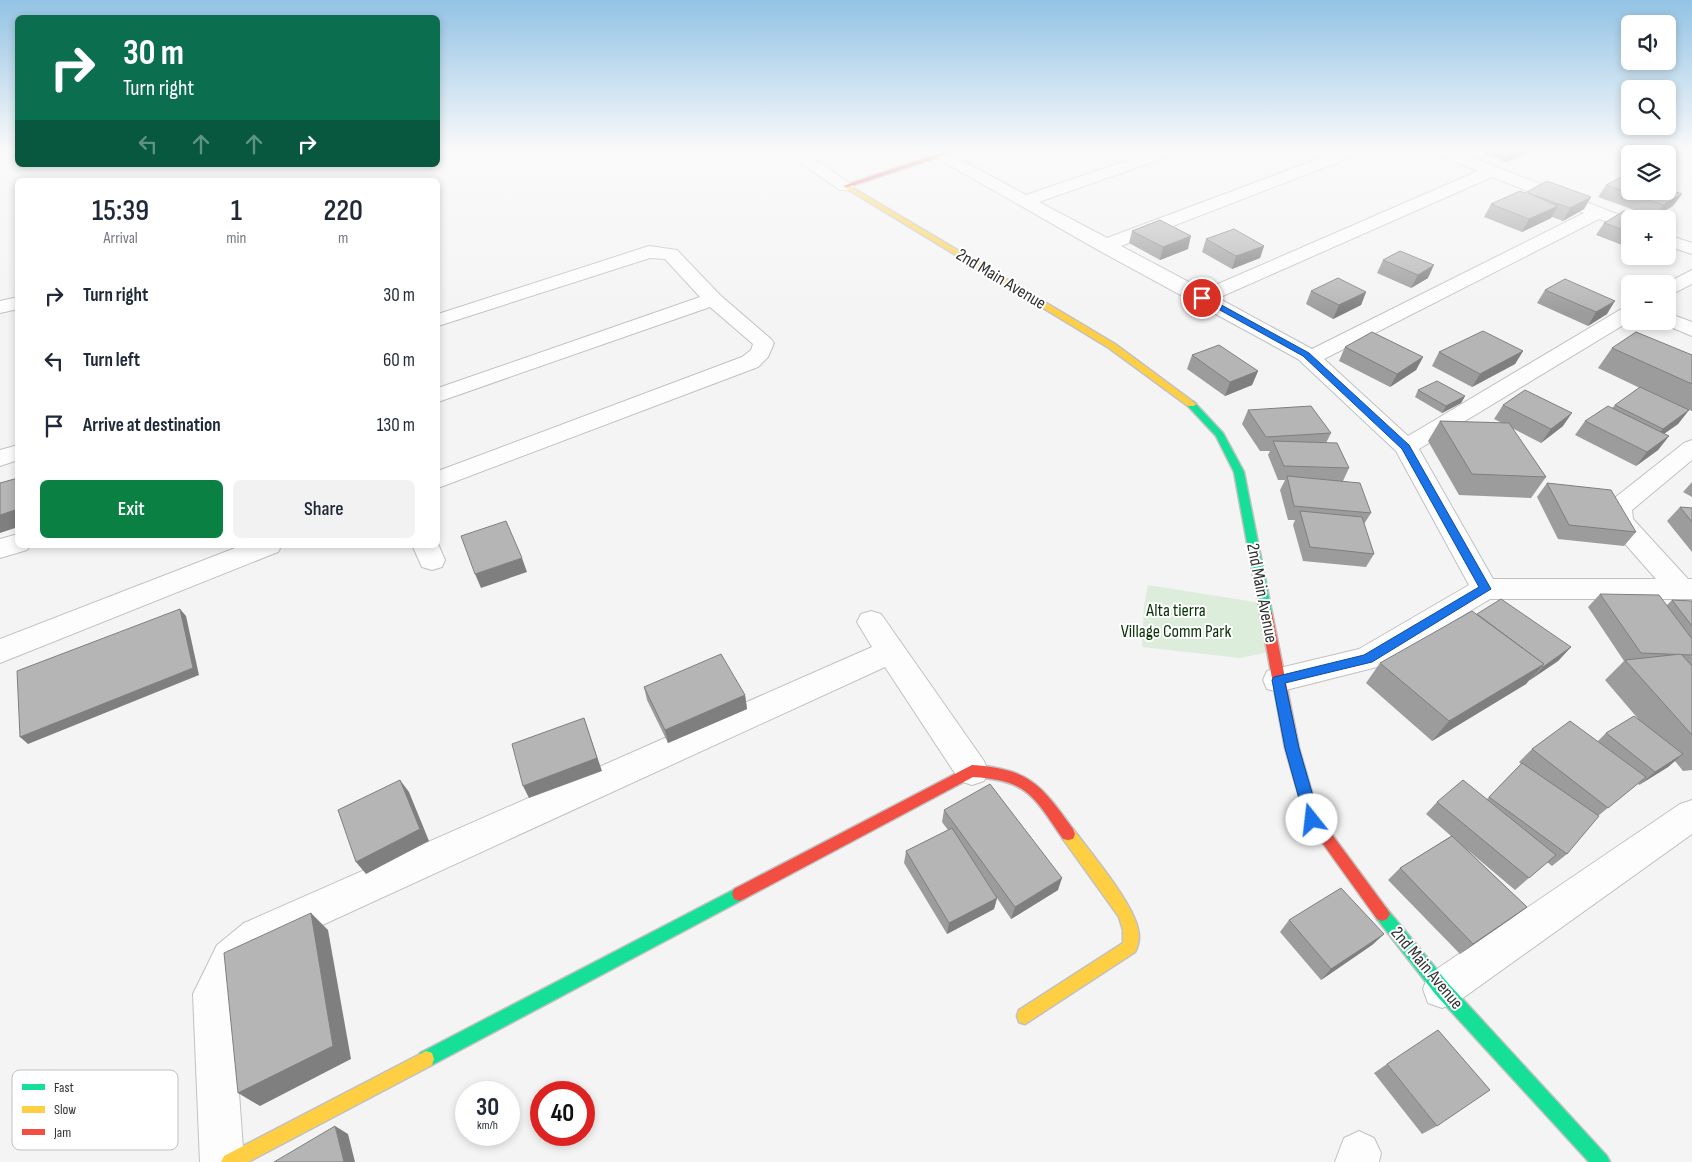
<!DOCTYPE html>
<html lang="en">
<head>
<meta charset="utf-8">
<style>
	:root { --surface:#fff; --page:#f2f2f3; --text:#1f2937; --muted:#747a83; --accent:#0b8043 }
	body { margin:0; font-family:"Sofia Sans Condensed",sans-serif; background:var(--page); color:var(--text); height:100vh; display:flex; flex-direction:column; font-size:19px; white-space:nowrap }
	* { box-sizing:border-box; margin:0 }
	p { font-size:16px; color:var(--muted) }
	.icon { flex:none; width:28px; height:28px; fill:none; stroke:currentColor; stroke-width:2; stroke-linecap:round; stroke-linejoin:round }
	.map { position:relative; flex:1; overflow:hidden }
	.panel { position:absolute; left:15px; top:178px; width:425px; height:370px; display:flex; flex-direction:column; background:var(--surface); border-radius:8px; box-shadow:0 2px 8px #0003 }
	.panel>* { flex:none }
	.banner { position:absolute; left:15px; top:15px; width:425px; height:152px; border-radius:8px; box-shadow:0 2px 8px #0003; background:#0b6e4f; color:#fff; overflow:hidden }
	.controls { position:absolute; left:1621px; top:15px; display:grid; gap:10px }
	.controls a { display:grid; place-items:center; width:55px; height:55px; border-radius:8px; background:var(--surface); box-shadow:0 2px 8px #0003; font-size:25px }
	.speed { position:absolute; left:455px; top:1081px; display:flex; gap:10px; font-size:25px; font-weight:700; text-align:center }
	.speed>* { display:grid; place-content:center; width:65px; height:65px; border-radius:50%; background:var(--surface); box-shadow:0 2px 8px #0003; line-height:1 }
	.speed small { font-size:12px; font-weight:400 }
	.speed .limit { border:8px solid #d22; background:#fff; color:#111 }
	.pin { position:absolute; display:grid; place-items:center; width:42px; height:42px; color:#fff; margin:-21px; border:2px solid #fff; border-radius:50%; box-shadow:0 1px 5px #0007 }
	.me { position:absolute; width:55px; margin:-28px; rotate:344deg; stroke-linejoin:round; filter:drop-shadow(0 0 4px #0008) }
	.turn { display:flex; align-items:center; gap:18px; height:105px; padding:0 25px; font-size:22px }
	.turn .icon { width:65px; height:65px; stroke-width:2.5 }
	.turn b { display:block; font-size:35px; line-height:42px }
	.lanes { display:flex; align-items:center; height:48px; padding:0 25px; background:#0003; justify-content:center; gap:25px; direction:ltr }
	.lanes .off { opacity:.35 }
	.eta { display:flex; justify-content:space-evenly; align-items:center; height:85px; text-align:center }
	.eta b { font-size:30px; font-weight:600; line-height:35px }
	.cta { display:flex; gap:10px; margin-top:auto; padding:10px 25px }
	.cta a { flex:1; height:58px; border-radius:8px; background:var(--accent); color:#fff; font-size:20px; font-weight:600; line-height:58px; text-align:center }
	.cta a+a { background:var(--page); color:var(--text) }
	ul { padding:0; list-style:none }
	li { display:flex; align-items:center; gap:15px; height:65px; padding:0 25px }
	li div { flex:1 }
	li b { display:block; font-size:19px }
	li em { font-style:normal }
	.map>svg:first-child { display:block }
</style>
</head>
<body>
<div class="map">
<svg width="1692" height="1162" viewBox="0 0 1692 1162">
	<rect width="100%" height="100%" fill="#f4f4f5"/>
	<polygon fill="#dceddb" points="1148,585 1261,603 1269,652 1240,658 1142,647 1144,605"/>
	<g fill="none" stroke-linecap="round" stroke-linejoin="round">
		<g stroke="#c1c1c2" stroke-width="2">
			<g id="street">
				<polygon points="783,151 802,151 854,186 852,190 840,190"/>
				<path d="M 925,151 L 945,151 L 1026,195 L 1154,151 L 1177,151 L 1175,154 L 1039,202 L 1107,238 L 1339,151 L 1361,151 L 1359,154 L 1121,246 L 1204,290 L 1478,171 L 1435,154 L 1433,151 L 1455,151 L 1630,219 L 1630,230 L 1599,219 L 1324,359 L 1408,436 L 1623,308 L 1630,306 L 1630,321 L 1419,449 L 1493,579 L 1656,579 L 1612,529 L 1605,514 L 1612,500 L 1684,443 L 1692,440 L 1692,460 L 1632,510 L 1633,519 L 1688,579 L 1692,579 L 1692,599 L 1490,599 L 1377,667 L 1278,692 L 1267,689 L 1263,680 L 1267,671 L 1359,649 L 1469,585 L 1396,451 L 1298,359 L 1098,250 ZM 1492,177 L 1584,213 L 1312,349 L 1218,298 Z"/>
				<polygon points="1668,235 1692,243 1692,254 1668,246"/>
				<polygon points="649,246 677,250 720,295 771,339 774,343 768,357 758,367 438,488 438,471 742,357 751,350 753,344 710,307 438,402 438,388 700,297 665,259 650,258 438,326 438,314"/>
				<polygon points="1692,270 1692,284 1668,296 1668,284 1665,284"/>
				<polygon points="18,297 18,309 0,313 0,301"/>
				<polygon points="1668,313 1692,322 1692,336 1661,323 1659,321 1668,321"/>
				<polygon points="18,445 18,460 0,466 0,450"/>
				<polygon points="18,534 18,545 30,545 27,550 0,558 0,539"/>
				<polygon points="438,544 445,560 442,567 432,570 422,567 412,545"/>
				<polygon points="243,545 282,545 278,552 0,663 0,639"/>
				<polygon points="871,611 881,614 984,761 988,771 984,781 972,785 960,781 885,667 270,949 243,971 232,996 244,1162 200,1162 193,994 217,945 244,923 872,647 857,622 861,614"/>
				<polygon points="1692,800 1692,834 1456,1003 1442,1008 1428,1003 1423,989 1428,975 1680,804"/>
				<polygon points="1359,1131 1374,1138 1381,1153 1379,1162 1335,1162 1344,1138"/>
			</g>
		</g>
		<g stroke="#c1c1c2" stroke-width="3">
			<g id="fast">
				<polygon points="1191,401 1194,402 1223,433 1244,472 1272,613 1270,616 1262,616 1260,613 1234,472 1216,436 1186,404"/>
				<polygon points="739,887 744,889 746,894 744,899 432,1065 426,1067 420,1065 418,1059 420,1053"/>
				<polygon points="1382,907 1387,909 1448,983 1607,1156 1610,1162 1589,1162 1436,995 1377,919 1374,914 1377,909"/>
			</g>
		</g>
		<g stroke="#c1c1c2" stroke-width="3">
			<g id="slow">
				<polygon points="844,185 848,185 1115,344 1196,404 1194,406 1188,406 1109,348 844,187"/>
				<path d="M 1068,828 L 1073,829 C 1090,852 1134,904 1138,930 C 1140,937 1138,946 1135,952 L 1025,1024 L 1019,1022 L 1017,1016 L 1019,1010 L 1123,943 L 1123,930 L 1119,917 L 1063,839 L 1061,834 L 1063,829 Z"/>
				<polygon points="426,1051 432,1053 434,1059 432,1065 248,1162 221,1162 224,1156"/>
			</g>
		</g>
		<g stroke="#c1c1c2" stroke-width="3">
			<g id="jam">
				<polygon points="947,151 957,151 848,187 843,186"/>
				<polygon points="1266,609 1270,610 1272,613 1299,748 1319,817 1387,909 1390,914 1387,919 1382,921 1377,919 1306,820 1285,748 1260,613 1262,610"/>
				<path d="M 972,765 C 1030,769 1041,785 1073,829 L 1075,834 L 1073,839 L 1068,840 L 1063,839 C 1034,797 1028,780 973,777 L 744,899 L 739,901 L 734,899 L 732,894 L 734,889 Z"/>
			</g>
		</g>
		<use href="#street" fill="#fdfdfe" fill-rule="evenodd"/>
		<use href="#fast" fill="#16e098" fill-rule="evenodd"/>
		<use href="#slow" fill="#ffcf43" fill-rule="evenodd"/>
		<use href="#jam" fill="#f24e42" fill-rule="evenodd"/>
	</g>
	<g fill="#9c9c9c">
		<polygon points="1485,151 1528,151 1527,153 1506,162 1484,154"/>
		<polygon points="1606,185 1673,206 1654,217 1598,197"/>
		<polygon points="1525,193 1591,197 1584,209 1563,221 1552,217 1551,218 1522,232 1484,217 1491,204"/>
		<polygon points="1630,219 1630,248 1596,235 1604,223"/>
		<polygon points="1132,231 1188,249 1160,260 1129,243"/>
		<polygon points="1206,239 1264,246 1260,258 1232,269 1202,252"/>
		<polygon points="1383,260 1428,278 1411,288 1377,273"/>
		<polygon points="1545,290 1607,314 1588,326 1537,303"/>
		<polygon points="1311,291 1366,292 1361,305 1333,319 1306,304"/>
		<polygon points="1345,347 1423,357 1416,370 1390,387 1339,361"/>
		<polygon points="1612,348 1692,355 1692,411 1684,408 1689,410 1678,424 1664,434 1669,436 1658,450 1636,466 1575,435 1585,421 1612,408 1615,405 1640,388 1598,368"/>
		<polygon points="1523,351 1515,364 1472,387 1432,366 1439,352"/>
		<polygon points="1192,355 1258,371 1252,385 1225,396 1187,369"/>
		<polygon points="1418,390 1465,396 1461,403 1442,413 1415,397"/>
		<polygon points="1503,405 1563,426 1541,443 1512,428 1546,477 1531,498 1459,495 1428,441 1440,421 1502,423 1494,419"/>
		<polygon points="1248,410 1331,433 1326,443 1349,468 1343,481 1371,513 1364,524 1374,554 1366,567 1303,561 1293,525 1295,520 1288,520 1280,490 1285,480 1278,480 1268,455 1270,451 1260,451 1242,424"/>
		<polygon points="1692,482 1692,497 1683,492"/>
		<polygon points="1547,483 1636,532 1624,546 1558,539 1537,497"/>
		<polygon points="1680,507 1692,508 1692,552 1667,521"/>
		<polygon points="1600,594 1667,605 1672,600 1692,601 1692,770 1683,771 1675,761 1668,767 1639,785 1638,783 1598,816 1567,854 1552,866 1547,862 1515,890 1464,847 1527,907 1512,918 1460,954 1388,880 1400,868 1451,836 1426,814 1437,802 1487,799 1521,764 1519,762 1532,749 1598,741 1606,733 1640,721 1605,680 1624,661 1588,607"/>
		<polygon points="1477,614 1571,647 1558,661 1530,680 1529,679 1526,684 1432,741 1366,683 1380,663"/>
		<polygon points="644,687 745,695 747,709 668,743 647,700"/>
		<polygon points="944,810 1058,890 1011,919 997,898 994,909 947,934 904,863 906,851 948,830 942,822"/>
		<polygon points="1289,920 1384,934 1372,945 1321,980 1280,932"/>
		<polygon points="1387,1064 1437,1126 1422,1134 1374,1073"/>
	</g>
	<g fill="#7f7f7f">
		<polygon points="1511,151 1528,151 1527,153 1506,162"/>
		<polygon points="1682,194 1673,206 1654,217 1663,205"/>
		<polygon points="1591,197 1584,209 1563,221 1570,208"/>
		<polygon points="1558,206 1551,218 1522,232 1529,219"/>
		<polygon points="1191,236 1188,249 1160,260 1163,247"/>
		<polygon points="1264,246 1260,258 1232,269 1236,256"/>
		<polygon points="1434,265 1428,278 1411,288 1418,275"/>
		<polygon points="1366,292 1361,305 1333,319 1339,305"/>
		<polygon points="1615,301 1607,314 1588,326 1596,312"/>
		<polygon points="1523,351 1515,364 1472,387 1480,374"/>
		<polygon points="1423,357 1416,370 1390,387 1397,374"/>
		<polygon points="1258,371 1252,385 1225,396 1230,382"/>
		<polygon points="1465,396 1461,403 1442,413 1446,406"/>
		<polygon points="1689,410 1678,424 1652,442 1663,429"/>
		<polygon points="1572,413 1563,426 1541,443 1551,429"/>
		<polygon points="1669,436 1658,450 1636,466 1647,452"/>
		<polygon points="18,509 18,527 0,533 0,515"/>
		<polygon points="522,558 527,572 481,588 475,574"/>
		<polygon points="180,609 186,616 199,675 28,744 20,737"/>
		<polygon points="1571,647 1558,661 1530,680 1543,667"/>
		<polygon points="1544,664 1526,684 1432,741 1449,721"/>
		<polygon points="745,695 747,709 668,743 665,730"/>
		<polygon points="584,718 602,771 529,798 523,786"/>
		<polygon points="1683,754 1668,767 1639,785 1655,772"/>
		<polygon points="400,780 409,792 429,841 366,874 356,862"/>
		<polygon points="1062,878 1058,890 1011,919 1015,907"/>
		<polygon points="997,898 994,909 947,934 949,923"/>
		<polygon points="1527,907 1512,918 1460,954 1473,944"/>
		<polygon points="311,913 328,930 351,1059 260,1106 238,1093"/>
		<polygon points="1384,934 1372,945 1321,980 1331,969"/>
		<polygon points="335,1126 348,1134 355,1162 344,1162"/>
	</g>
	<g fill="#b5b5b5" stroke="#7f7f7f">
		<polygon points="1625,175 1630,176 1630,191 1668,191 1668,189 1682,194 1663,205 1606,185"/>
		<polygon points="1547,181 1591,197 1570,208 1528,193 1558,206 1529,219 1491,204 1520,191 1525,193"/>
		<polygon points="1624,211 1646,219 1630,219 1630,232 1604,223"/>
		<polygon points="1160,220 1191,236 1163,247 1132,231"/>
		<polygon points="1234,229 1264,246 1236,256 1206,239"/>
		<polygon points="1400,251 1434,265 1418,275 1383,260"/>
		<polygon points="1338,278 1366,292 1339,305 1311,291"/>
		<polygon points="1565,279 1615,301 1596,312 1545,290"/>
		<polygon points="1483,331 1523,351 1480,374 1439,352"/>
		<polygon points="1372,332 1423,357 1397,374 1345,347"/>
		<polygon points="1636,332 1692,355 1692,384 1612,348"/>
		<polygon points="1219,345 1258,371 1230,382 1192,355"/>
		<polygon points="1437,381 1465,396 1446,406 1418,390"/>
		<polygon points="1640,387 1689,410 1663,429 1615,405"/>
		<polygon points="1525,390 1572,413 1551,429 1503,405"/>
		<polygon points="1311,406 1331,433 1266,437 1248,410"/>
		<polygon points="1608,406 1669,436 1647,452 1585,421"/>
		<polygon points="1440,421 1509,423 1546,477 1472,474"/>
		<polygon points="1273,441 1337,443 1349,468 1284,466"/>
		<polygon points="1287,476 1360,483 1371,513 1294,506"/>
		<polygon points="18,478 18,509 0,515 0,483"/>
		<polygon points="1547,483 1611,490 1636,532 1569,525"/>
		<polygon points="1680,507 1692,508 1692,522"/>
		<polygon points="1300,511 1362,517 1374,554 1310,547"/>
		<polygon points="506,521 522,558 475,574 461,536"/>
		<polygon points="1600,594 1659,595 1692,639 1692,655 1641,653"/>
		<polygon points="1501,599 1571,647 1543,667 1541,666 1544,664 1477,614"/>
		<polygon points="1672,600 1692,601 1692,626"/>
		<polygon points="180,609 193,668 20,737 17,671"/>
		<polygon points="1472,611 1544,664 1449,721 1380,663"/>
		<polygon points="721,654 745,695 665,730 644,687"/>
		<polygon points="1681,654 1692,666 1692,735 1625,660"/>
		<polygon points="1634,716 1683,754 1655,772 1606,733"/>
		<polygon points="584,718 597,758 523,786 512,744"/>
		<polygon points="1570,721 1646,777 1608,808 1532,749"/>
		<polygon points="1522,763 1599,816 1567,854 1489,797"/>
		<polygon points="400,780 420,829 356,862 338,810"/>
		<polygon points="1463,780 1556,855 1529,878 1437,802"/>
		<polygon points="990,784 1062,878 1015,907 944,810"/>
		<polygon points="952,828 997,898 949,923 906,851"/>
		<polygon points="1452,836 1527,907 1473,944 1400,868"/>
		<polygon points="1341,888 1384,934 1331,969 1289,920"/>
		<polygon points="311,913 333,1046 238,1093 224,953"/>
		<polygon points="1438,1030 1490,1090 1437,1126 1387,1064"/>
		<polygon points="335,1126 344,1162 274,1162"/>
	</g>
	<linearGradient id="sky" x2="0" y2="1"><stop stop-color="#93c3e4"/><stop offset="0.48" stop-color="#fafafa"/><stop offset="1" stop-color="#fafafa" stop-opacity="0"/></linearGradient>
	<rect width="1692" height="314" fill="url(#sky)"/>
	<polygon fill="#1a73e8" stroke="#114b97" points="1200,296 1205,296 1309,353 1409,445 1491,589 1372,662 1285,683 1299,748 1320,820 1317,825 1312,826 1308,825 1305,820 1285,748 1272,680 1274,677 1364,655 1479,587 1402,449 1303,356 1200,299"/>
	<g text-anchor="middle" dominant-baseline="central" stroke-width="4" stroke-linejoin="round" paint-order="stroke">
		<g font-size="18" fill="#303131" stroke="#fff">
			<text transform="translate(1001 279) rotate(31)">2nd Main Avenue</text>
			<text transform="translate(1262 593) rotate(79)">2nd Main Avenue</text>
			<text transform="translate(1427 968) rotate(50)">2nd Main Avenue</text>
		</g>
		<g font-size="18" fill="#073405" stroke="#fff">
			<text x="1176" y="610">Alta tierra<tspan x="1176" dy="21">Village Comm Park</tspan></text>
		</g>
	</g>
	<rect x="12" y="1070" width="166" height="80" rx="8" fill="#fff" stroke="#c1c1c1" stroke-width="1"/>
	<rect x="22" y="1084" width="23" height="6" fill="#16e098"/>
	<rect x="22" y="1106" width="23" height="7" fill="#ffcf43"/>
	<rect x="22" y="1129" width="23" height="6" fill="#f24e42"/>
	<g font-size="14" fill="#303131">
		<text x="54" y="1092">Fast</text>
		<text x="54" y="1114">Slow</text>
		<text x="54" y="1137">Jam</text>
	</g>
</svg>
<div class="controls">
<a><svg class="icon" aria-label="sound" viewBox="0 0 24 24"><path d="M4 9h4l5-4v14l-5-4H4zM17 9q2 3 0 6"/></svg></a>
<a><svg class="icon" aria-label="search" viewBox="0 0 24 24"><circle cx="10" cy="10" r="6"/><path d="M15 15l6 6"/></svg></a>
<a><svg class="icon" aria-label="layers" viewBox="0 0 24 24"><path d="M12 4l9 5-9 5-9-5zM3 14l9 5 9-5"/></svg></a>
<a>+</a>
<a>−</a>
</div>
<div class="speed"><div>30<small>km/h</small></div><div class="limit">40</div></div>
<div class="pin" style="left:1202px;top:298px;background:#d93025"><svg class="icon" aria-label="arrive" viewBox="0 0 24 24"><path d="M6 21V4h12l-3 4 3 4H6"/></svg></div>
<svg class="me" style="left:1312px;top:820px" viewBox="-20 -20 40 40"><circle r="19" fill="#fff"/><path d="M0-13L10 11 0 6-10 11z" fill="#1a73e8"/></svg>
<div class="banner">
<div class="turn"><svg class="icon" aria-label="right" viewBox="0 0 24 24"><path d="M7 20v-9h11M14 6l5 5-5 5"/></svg><div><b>30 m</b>Turn right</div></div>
<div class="lanes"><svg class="icon off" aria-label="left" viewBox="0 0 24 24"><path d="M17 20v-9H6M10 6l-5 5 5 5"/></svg><svg class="icon off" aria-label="ahead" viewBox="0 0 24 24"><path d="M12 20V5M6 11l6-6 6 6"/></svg><svg class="icon off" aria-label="ahead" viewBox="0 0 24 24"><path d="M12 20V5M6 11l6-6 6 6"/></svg><svg class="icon" aria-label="right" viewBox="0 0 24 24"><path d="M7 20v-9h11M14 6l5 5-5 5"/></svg></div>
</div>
<section class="panel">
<div class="eta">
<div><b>15:39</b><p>Arrival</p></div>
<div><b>1</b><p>min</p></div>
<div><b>220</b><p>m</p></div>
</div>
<ul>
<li><svg class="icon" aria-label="right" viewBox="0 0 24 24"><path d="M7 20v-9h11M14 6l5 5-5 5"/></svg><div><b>Turn right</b></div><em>30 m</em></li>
<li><svg class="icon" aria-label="left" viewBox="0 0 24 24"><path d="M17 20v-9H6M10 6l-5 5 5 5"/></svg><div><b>Turn left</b></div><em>60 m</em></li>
<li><svg class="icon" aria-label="arrive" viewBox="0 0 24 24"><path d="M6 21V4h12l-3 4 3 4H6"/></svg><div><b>Arrive at destination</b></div><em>130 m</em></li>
</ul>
<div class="cta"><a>Exit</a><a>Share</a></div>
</section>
</div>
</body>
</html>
